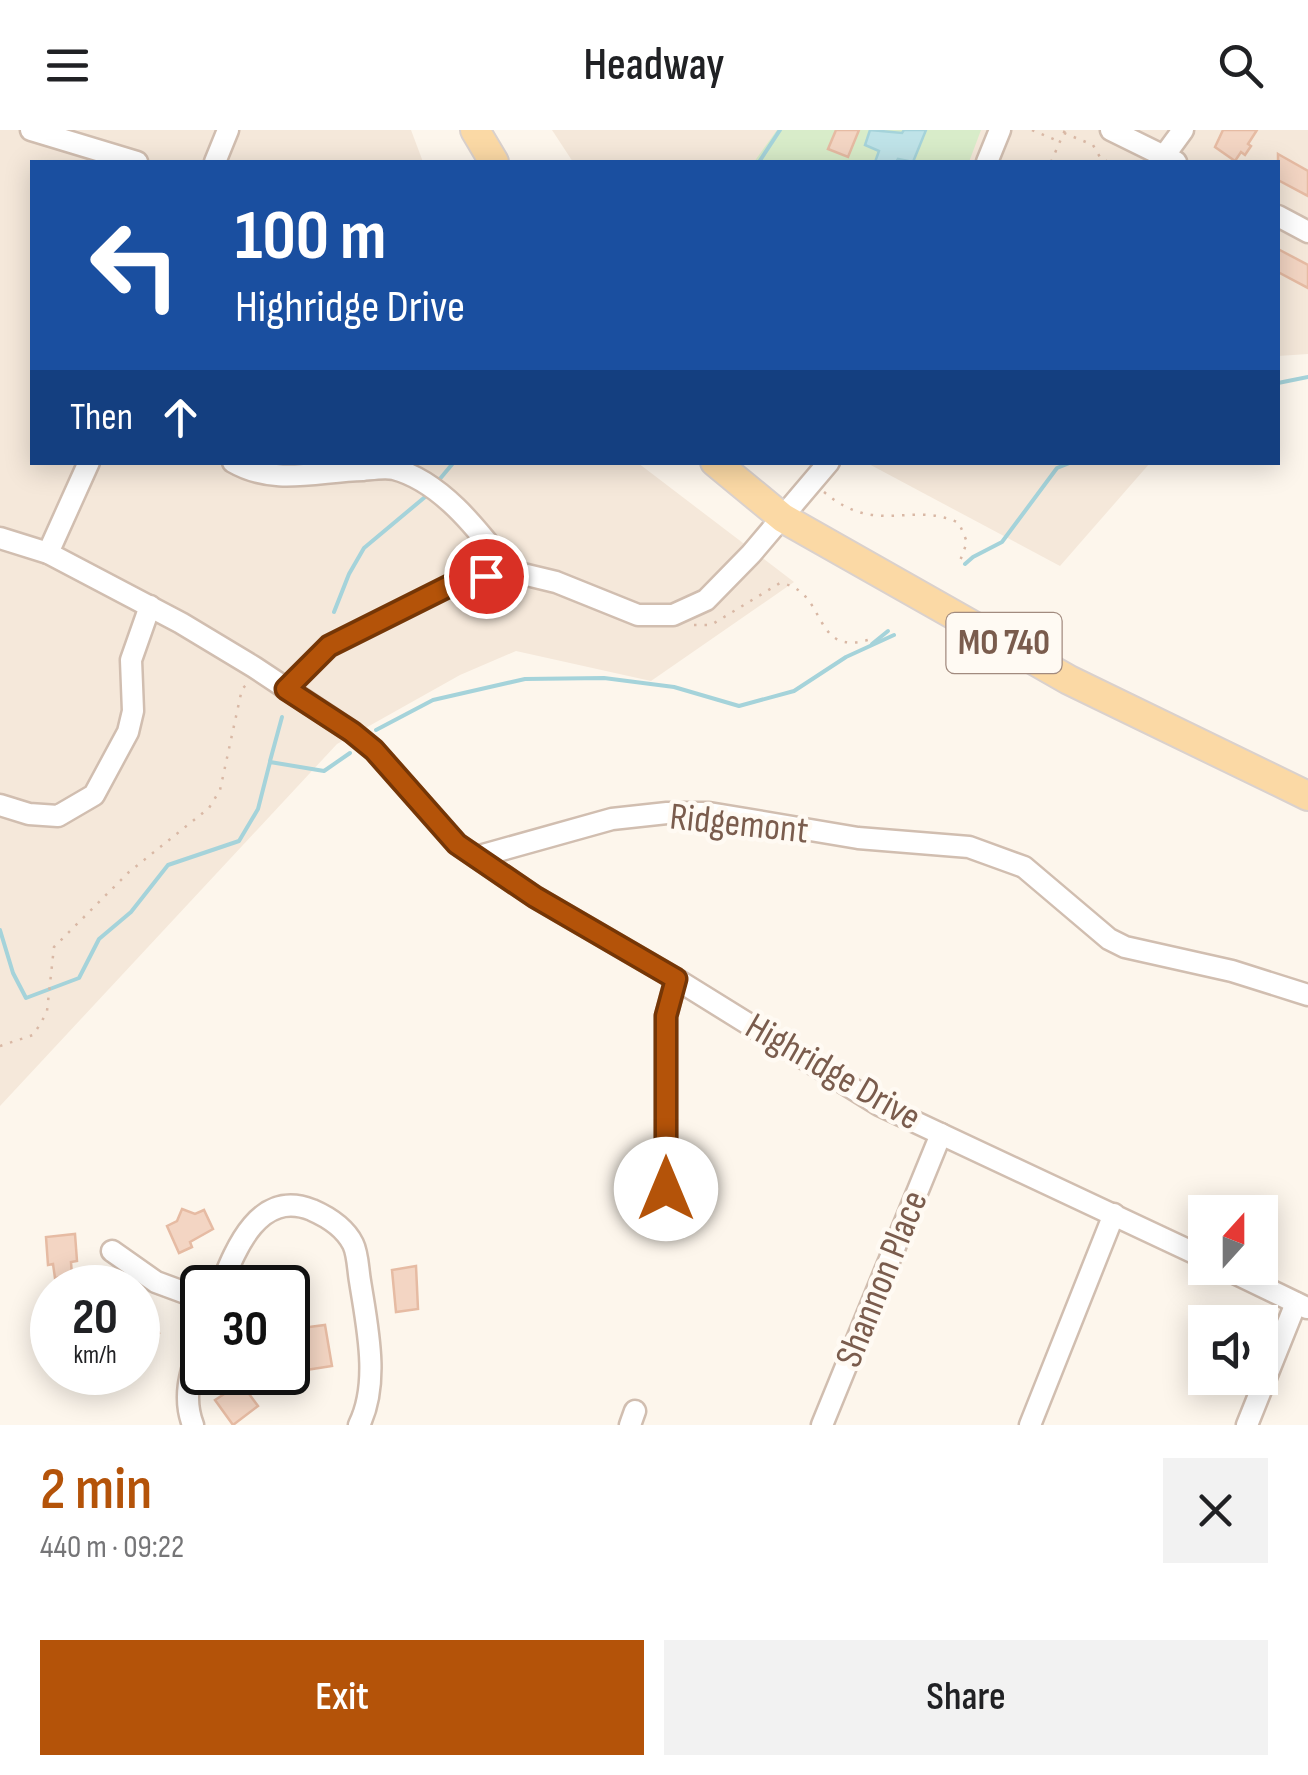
<!DOCTYPE html>
<html lang="en">
<head>
<meta charset="utf-8">
<style>
	:root { --surface:#fff; --page:#f2f2f2; --text:#202124; --muted:#757577; --accent:#b45309 }
	body { margin:0; font-family:"Sofia Sans Condensed",sans-serif; background:var(--page); color:var(--text); height:100vh; display:flex; flex-direction:column; font-size:38px; white-space:nowrap }
	* { box-sizing:border-box; margin:0 }
	p { font-size:32px; color:var(--muted) }
	.icon { flex:none; width:55px; height:55px; fill:none; stroke:currentColor; stroke-width:2; stroke-linecap:round; stroke-linejoin:round }
	.map { position:relative; height:1295px; overflow:hidden }
	.details { display:flex; flex-direction:column; background:var(--surface); flex:1 }
	.details>* { flex:none }
	.guide { position:absolute; left:30px; top:30px; width:1250px; height:305px; border-radius:0px; box-shadow:0 5px 25px #0003; background:#1a4fa0; color:#fff; overflow:hidden }
	.needle { width:65px; rotate:21deg }
	.tools { position:absolute; left:1188px; top:1065px; display:grid; gap:20px }
	.tools a { display:grid; place-items:center; width:90px; height:90px; border-radius:0px; background:var(--surface); box-shadow:0 5px 25px #0003; font-size:50px }
	.speed { position:absolute; left:30px; top:1135px; display:flex; gap:20px; font-size:50px; font-weight:700; text-align:center }
	.speed>* { display:grid; place-content:center; width:130px; height:130px; border-radius:50%; background:var(--surface); box-shadow:0 5px 25px #0003; line-height:1 }
	.speed small { font-size:25px; font-weight:400 }
	.speed .limit { border:5px solid #111; border-radius:15px; background:#fff; color:#111 }
	.pin { position:absolute; display:grid; place-items:center; width:85px; height:85px; color:#fff; margin:-42px; border:5px solid #fff; border-radius:50%; box-shadow:0 2px 10px #0007 }
	.me { position:absolute; width:110px; margin:-55px; rotate:0deg; stroke-linejoin:round; filter:drop-shadow(0 0 8px #0008) }
	.turn { display:flex; align-items:center; gap:35px; height:210px; padding:0 40px; font-size:45px }
	.turn .icon { width:130px; height:130px; stroke-width:2.5 }
	.turn b { display:block; font-size:70px; line-height:85px }
	.then { display:flex; align-items:center; height:95px; padding:0 40px; background:#0003; gap:20px; font-size:38px }
	.round { display:grid; place-items:center; flex:none; width:105px; height:105px; border-radius:0px; background:var(--page) }
	.head { display:flex; align-items:center; justify-content:space-between; height:170px; padding:0 40px }
	h1 { font-size:60px; font-weight:600; line-height:75px; color:var(--accent) }
	.action { display:flex; gap:20px; margin-top:auto; padding:20px 40px }
	.action a { flex:1; height:115px; border-radius:0px; background:var(--accent); color:#fff; font-size:40px; font-weight:600; line-height:115px; text-align:center }
	.action a+a { background:var(--page); color:var(--text) }
	header { display:flex; justify-content:space-between; align-items:center; height:130px; padding:0 40px; background:var(--surface); font-size:45px; font-weight:600 }
	.map>svg:first-child { display:block }
</style>
</head>
<body>
<header><svg class="icon" aria-label="menu" viewBox="0 0 24 24"><path d="M4 6h16M4 12h16M4 18h16"/></svg>Headway<svg class="icon" aria-label="search" viewBox="0 0 24 24"><circle cx="10" cy="10" r="6"/><path d="M15 15l6 6"/></svg></header>
<div class="map">
<svg width="1308" height="1295" viewBox="0 0 1308 1295">
	<rect width="100%" height="100%" fill="#fdf6ec"/>
	<g fill="#f5e8da">
		<polygon points="0,0 411,0 423,32 32,32 32,332 638,333 794,452 651,551 516,521 460,545 337,614 0,976"/>
		<polygon points="552,0 1308,0 1308,224 1278,226 1278,32 573,32"/>
		<polygon points="867,333 1150,333 1060,436"/>
	</g>
	<polygon fill="#d8ecc9" points="777,0 981,0 969,32 754,32"/>
	<polygon fill="#bfe3e8" stroke="#a5d3da" stroke-width="2.5" points="870,0 902,3 904,0 926,0 913,32 898,29 896,32 875,32 879,21 865,15"/>
	<g fill="none" stroke-linecap="round" stroke-linejoin="round">
		<g stroke="#a5d3da" stroke-width="4">
			<polyline points="759,32 780,0"/>
			<polyline points="1278,253 1308,247"/>
			<polyline points="439,350 454,332"/>
			<polyline points="965,434 973,427 1002,412 1057,338 1072,332"/>
			<polyline points="334,482 349,444 364,418 425,367"/>
			<polyline points="872,514 888,501"/>
			<polyline points="376,600 433,570 525,549 604,548 674,557 739,576 794,561 846,527 894,505"/>
			<polyline points="270,631 282,587"/>
			<polyline points="0,800 13,843 26,868 79,848 99,809 131,782 168,735 239,711 258,679 270,632 324,641 350,623"/>
		</g>
	</g>
	<g fill="#f3d5c3" stroke="#e6bba3" stroke-width="2.5">
		<polygon points="836,0 859,0 848,27 828,19"/>
		<polygon points="1223,0 1257,0 1248,14 1251,16 1245,25 1241,22 1235,31 1215,17"/>
		<polygon points="1278,24 1308,41 1308,66 1278,50"/>
		<polygon points="1278,119 1308,135 1308,158 1278,142"/>
		<polygon points="182,1079 195,1084 204,1080 213,1099 190,1112 192,1117 179,1123 167,1096 177,1091"/>
		<polygon points="75,1104 77,1131 71,1132 72,1146 55,1148 53,1134 48,1135 46,1107"/>
		<polygon points="416,1136 418,1179 396,1182 392,1140"/>
		<polygon points="143,1181 144,1190 156,1187 159,1203 148,1205 150,1217 138,1220 138,1182"/>
		<polygon points="325,1195 332,1236 306,1240 301,1198"/>
		<polygon points="241,1253 258,1276 233,1295 215,1270"/>
	</g>
	<g fill="none" stroke-linecap="round" stroke-linejoin="round">
		<g stroke="#d1beb0" stroke-width="25">
			<g id="minor">
				<polyline points="31,0 137,32"/>
				<polyline points="1111,0 1176,32"/>
				<polyline points="1164,26 1183,0"/>
				<polyline points="215,32 228,0"/>
				<polyline points="987,32 1000,0"/>
				<polyline points="1278,86 1308,102"/>
				<path d="M 233,332 C 275,356 317,341 363,340 C 373,339 385,337 394,339 C 443,352 481,404 510,441"/>
				<polyline points="0,408 48,423 181,493 254,537 352,602 374,620 457,714 535,767 676,849 879,975 1205,1128"/>
				<polyline points="48,423 89,332"/>
				<polyline points="286,559 329,516 461,450 510,441 556,452 638,485 673,485 706,470 751,424 829,332"/>
				<polyline points="0,675 29,684 58,686 94,665 128,602 133,581 131,530 150,476"/>
				<polyline points="476,727 612,689 667,683 709,683 858,708 969,717 1024,737 1109,809 1125,817 1232,841 1308,865"/>
				<polyline points="666,1059 666,886 676,849"/>
				<polyline points="112,1121 156,1152 202,1169"/>
				<polyline points="1224,1138 1307,1178"/>
				<path d="M 220,1158 C 236,1118 259,1059 312,1080 C 328,1087 345,1098 353,1114 C 358,1124 358,1140 360,1151 C 367,1196 380,1253 359,1295"/>
				<path d="M 193,1295 C 181,1264 193,1236 202,1206"/>
				<polyline points="630,1295 635,1281"/>
				<polyline points="822,1295 941,1004"/>
				<polyline points="1030,1295 1114,1084"/>
				<polyline points="1247,1295 1296,1173"/>
			</g>
		</g>
		<g stroke="#dad1cd" stroke-width="32">
			<g id="major">
				<polyline points="475,0 494,32"/>
				<polyline points="715,332 783,388 1069,550 1308,666"/>
			</g>
		</g>
		<g stroke="#d9b8a5" stroke-width="2.5" stroke-dasharray="2.5 8" stroke-linecap="butt">
			<polyline points="1032,0 1058,11"/>
			<polyline points="1064,3 1093,15 1101,29 1109,32"/>
			<polyline points="1051,32 1065,0"/>
			<path d="M 824,362 C 877,407 911,370 959,393 L 967,412 L 960,431"/>
			<path d="M 694,495 L 711,495 L 780,453 C 829,460 810,529 871,509"/>
			<polyline points="0,916 33,905 41,893 47,881 54,817 129,742 209,678 220,660 242,559 248,553"/>
		</g>
		<use href="#minor" stroke="#fff" stroke-width="20"/>
		<use href="#major" stroke="#fbd9a5" stroke-width="28"/>
	</g>
	<g fill="none" stroke-linecap="round" stroke-linejoin="round">
		<g stroke="#753606" stroke-width="25">
			<polyline id="route" points="486,446 461,450 329,516 286,559 352,602 374,620 457,714 535,767 676,849 666,886 666,1059"/>
		</g>
		<use href="#route" stroke="#b45309" stroke-width="18"/>
	</g>
	<g text-anchor="middle" dominant-baseline="central" stroke-width="9" stroke-linejoin="round" paint-order="stroke">
		<rect fill="#fffaf3" stroke="#a28b7f" stroke-width="2.5" x="946.5" y="483" width="115" height="60" rx="8"/>
		<g font-size="35" font-weight="bold" fill="#7a5c4d">
			<text x="1004" y="513">MO 740</text>
		</g>
		<g font-size="38" fill="#7a5c4d" stroke="#fffaf3">
			<text transform="translate(739 694) rotate(6)">Ridgemont</text>
			<text transform="translate(833 942) rotate(30)">Highridge Drive</text>
			<text transform="translate(882 1149) rotate(-68)">Shannon Place</text>
		</g>
	</g>
</svg>
<div class="tools">
<a><svg class="needle" viewBox="-14 -14 28 28"><path d="M0-13l5 13h-10z" fill="#e53935"/><path d="M0 13l5-13h-10z" fill="#757577"/></svg></a>
<a><svg class="icon" aria-label="sound" viewBox="0 0 24 24"><path d="M4 9h4l5-4v14l-5-4H4zM17 9q2 3 0 6"/></svg></a>
</div>
<div class="speed"><div>20<small>km/h</small></div><div class="limit">30</div></div>
<div class="pin" style="left:486px;top:446px;background:#d93025"><svg class="icon" aria-label="arrive" viewBox="0 0 24 24"><path d="M6 21V4h12l-3 4 3 4H6"/></svg></div>
<svg class="me" style="left:666px;top:1059px" viewBox="-20 -20 40 40"><circle r="19" fill="#fff"/><path d="M0-13L10 11 0 6-10 11z" fill="#b45309"/></svg>
<div class="guide">
<div class="turn"><svg class="icon" aria-label="left" viewBox="0 0 24 24"><path d="M17 20v-9H6M10 6l-5 5 5 5"/></svg><div><b>100 m</b>Highridge Drive</div></div>
<div class="then">Then<svg class="icon" aria-label="ahead" viewBox="0 0 24 24"><path d="M12 20V5M6 11l6-6 6 6"/></svg></div>
</div>
</div>
<section class="details">
<div class="head"><div><h1>2 min</h1><p>440 m · 09:22</p></div><a class="round"><svg class="icon" aria-label="close" viewBox="0 0 24 24"><path d="M6 6l12 12M18 6L6 18"/></svg></a></div>
<div class="action"><a>Exit</a><a>Share</a></div>
</section>
</body>
</html>
